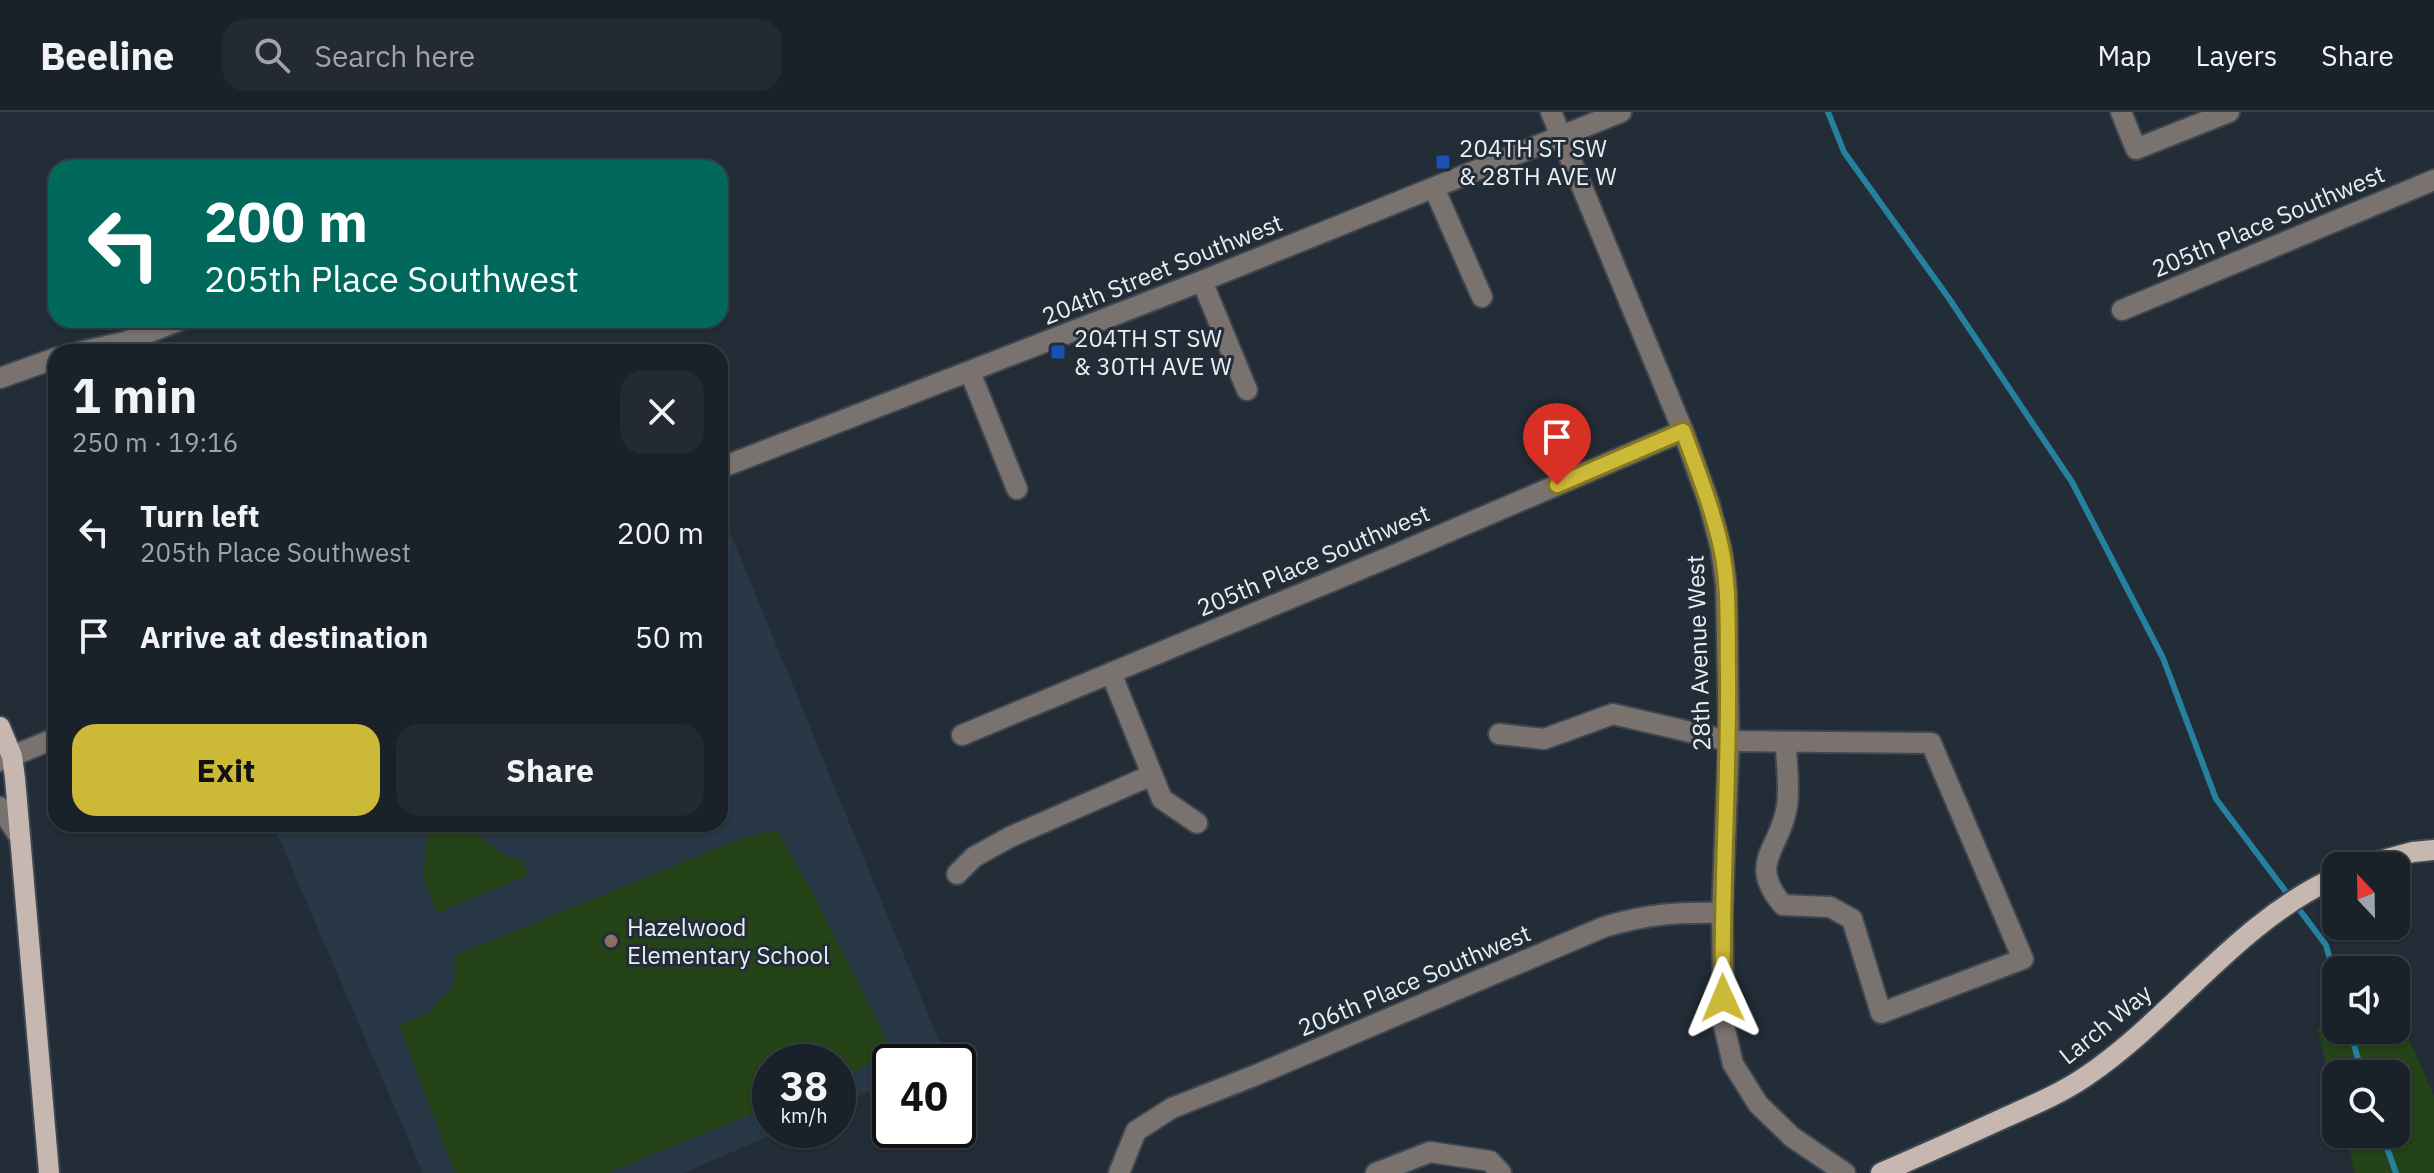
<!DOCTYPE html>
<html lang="en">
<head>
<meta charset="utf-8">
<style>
	:root { --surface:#1a2229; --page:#232a31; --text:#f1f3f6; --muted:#9fa4a8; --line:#383f46; --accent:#cdb938 }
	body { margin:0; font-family:"IBM Plex Sans",sans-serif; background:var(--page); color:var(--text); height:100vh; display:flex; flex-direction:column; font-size:30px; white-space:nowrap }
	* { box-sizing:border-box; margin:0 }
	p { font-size:26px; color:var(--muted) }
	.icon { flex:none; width:44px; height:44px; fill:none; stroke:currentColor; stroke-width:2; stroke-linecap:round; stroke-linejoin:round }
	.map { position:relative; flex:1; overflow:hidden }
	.panel { position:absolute; left:48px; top:232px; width:680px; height:488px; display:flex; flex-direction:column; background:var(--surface); border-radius:24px; box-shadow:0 2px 6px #0004,0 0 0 2px var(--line) }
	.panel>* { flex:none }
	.top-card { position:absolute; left:48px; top:48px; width:680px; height:168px; border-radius:24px; box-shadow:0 2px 6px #0004,0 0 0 2px var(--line); background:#00695c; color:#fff; overflow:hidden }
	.needle { width:52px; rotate:338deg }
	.tools { position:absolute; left:2322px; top:740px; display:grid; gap:16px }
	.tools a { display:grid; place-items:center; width:88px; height:88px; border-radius:16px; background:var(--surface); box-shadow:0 2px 6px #0004,0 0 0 2px var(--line); font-size:40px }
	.speed { position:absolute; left:752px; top:932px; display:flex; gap:16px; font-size:40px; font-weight:700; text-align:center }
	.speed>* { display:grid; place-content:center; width:104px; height:104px; border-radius:50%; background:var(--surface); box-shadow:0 2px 6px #0004,0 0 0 2px var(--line); line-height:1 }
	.speed small { font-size:20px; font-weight:400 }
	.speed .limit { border:4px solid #111; border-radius:12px; background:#fff; color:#111 }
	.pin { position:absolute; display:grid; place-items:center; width:68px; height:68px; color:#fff; margin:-82px -34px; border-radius:50% 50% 50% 0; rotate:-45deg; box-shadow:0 0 8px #0007 }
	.pin .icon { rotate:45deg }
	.me { position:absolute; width:88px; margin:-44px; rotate:359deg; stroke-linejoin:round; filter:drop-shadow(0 0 6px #0008) }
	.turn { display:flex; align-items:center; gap:28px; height:168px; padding:0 24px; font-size:36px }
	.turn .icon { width:104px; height:104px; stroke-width:2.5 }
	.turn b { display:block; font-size:56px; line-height:68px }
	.round { display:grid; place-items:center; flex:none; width:84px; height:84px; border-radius:24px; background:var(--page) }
	.summary { display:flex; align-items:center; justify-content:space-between; height:136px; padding:0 24px }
	h1 { font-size:48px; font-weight:700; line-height:60px }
	.cta { display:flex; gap:16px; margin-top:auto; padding:16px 24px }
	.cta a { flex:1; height:92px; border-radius:24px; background:var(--accent); color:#111; font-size:32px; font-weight:700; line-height:92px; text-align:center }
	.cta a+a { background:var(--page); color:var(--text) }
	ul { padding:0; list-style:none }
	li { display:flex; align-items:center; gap:24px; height:104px; padding:0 24px }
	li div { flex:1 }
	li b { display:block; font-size:30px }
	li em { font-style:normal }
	header { display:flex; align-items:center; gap:48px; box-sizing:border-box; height:112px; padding:0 40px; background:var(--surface); border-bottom:2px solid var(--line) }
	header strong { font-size:38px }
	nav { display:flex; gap:44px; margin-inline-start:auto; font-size:28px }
	.search { width:560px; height:72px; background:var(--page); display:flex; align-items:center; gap:20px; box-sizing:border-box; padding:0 28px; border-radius:24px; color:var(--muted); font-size:30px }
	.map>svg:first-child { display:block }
</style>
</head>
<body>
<header>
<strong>Beeline</strong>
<div class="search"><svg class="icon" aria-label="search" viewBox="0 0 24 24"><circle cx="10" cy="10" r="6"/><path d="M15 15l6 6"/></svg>Search here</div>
<nav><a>Map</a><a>Layers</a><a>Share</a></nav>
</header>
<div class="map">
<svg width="2434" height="1061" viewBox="0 0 2434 1061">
	<rect width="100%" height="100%" fill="#232d37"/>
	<polygon fill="#283846" points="720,396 946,946 937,950 890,950 890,971 838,993 838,950 770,950 770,1018 782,1018 684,1061 423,1061 273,712 720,712"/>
	<g fill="#244317">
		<polygon points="448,712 464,712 504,743 522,748 528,763 437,801 423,767 428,714 444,716"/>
		<polygon points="777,718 812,780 888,930 876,949 838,965 838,950 770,950 770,994 608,1061 455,1061 399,913 427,902 453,874 456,843 737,728"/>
		<polygon points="2396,898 2434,984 2434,1061 2355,1061 2345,1022 2396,1022 2396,962 2336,962 2336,988 2317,916 2336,907 2336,918 2396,918"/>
	</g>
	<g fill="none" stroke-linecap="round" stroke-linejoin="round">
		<g stroke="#26809f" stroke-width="6">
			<polyline points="1828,0 1844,40 1948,185 2072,370 2163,546 2216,687 2326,833 2336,869"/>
			<polyline points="2350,918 2362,962"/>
			<polyline points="2382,1022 2396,1061"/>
		</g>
		<g stroke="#3f4852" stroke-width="24">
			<g id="minor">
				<polyline points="1551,0 1683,319 1709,391 1721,437 1726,473 1729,629 1722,801 1724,914 1733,952 1758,992 1792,1025 1845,1061"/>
				<polyline points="2121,0 2136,37 2229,0"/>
				<polyline points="1434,76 1482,185"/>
				<polyline points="1202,169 1247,278"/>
				<polyline points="2122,198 2434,68"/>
				<polyline points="80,240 125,230 180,208"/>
				<polyline points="970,260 1017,377"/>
				<polyline points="0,266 56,246"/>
				<polyline points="720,356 1202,169 1621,0"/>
				<polyline points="1111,561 1162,687 1197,711"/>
				<path d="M 1499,622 L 1544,627 L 1613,602 L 1729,629 L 1931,631 L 2023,847 L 1881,901 L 1852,807 L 1830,795 L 1783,793 C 1746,750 1781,737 1787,694 C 1790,673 1786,650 1786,630"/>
				<polyline points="962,623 1392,444 1683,319"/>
				<polyline points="0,649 56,626"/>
				<polyline points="0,695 19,724"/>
				<polyline points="957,762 974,745 1010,725 1152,663"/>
				<path d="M 1119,1061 L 1136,1019 L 1172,996 L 1256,963 L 1604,815 C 1647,802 1676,800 1722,801"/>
				<polyline points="1376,1061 1430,1040 1490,1049 1501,1061"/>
			</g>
		</g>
		<g stroke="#3f4852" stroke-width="24">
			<g id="major">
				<polyline points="0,615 12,644 15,666 49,1061"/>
				<polyline points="2361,754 2413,740 2434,738"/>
				<path d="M 1881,1061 C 1922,1043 1963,1025 2004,1006 C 2031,994 2060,982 2085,965 C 2174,905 2237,810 2336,765"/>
			</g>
		</g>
		<use href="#minor" stroke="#79726e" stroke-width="20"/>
		<use href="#major" stroke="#c6b8b0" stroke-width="20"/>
	</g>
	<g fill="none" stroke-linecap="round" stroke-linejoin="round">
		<g stroke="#857824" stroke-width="20">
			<path id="route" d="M 1557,373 L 1683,319 C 1697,357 1712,395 1721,435 C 1730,476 1727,521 1728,563 C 1729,670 1721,778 1723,886"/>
		</g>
		<use href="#route" stroke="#cdb938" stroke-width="14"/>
	</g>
	<g fill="#1a4fb4" stroke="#232d37" stroke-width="3">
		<rect x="1435" y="42" width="16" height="16" rx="4"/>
		<rect x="1050" y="232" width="16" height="16" rx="4"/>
	</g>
	<circle fill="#8d6e63" stroke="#232d37" stroke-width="3" cx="611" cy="829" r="8"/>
	<g text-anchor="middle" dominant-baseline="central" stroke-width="6" stroke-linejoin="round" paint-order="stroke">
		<g font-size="24" fill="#e8eff5" stroke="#232d37" text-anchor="start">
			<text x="1459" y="36">204TH ST SW<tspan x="1459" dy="28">&amp; 28TH AVE W</tspan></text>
			<text x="1074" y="226">204TH ST SW<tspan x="1074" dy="28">&amp; 30TH AVE W</tspan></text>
			<text x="627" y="815">Hazelwood<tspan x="627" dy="28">Elementary School</tspan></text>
		</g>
		<g font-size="24" fill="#e8eff5" stroke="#232d37">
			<text transform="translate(2268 109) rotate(-23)">205th Place Southwest</text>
			<text transform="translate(1162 157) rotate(-22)">204th Street Southwest</text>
			<text transform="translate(1313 448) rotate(-23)">205th Place Southwest</text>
			<text transform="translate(1698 541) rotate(-92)">28th Avenue West</text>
			<text transform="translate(1414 868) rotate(-23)">206th Place Southwest</text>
			<text transform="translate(2105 912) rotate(-39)">Larch Way</text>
		</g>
	</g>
</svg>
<div class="tools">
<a><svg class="needle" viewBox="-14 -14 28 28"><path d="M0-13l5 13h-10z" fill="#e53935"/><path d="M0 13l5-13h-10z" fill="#9fa4a8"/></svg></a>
<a><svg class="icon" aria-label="sound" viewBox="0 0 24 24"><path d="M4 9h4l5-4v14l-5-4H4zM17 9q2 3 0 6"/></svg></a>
<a><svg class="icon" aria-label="search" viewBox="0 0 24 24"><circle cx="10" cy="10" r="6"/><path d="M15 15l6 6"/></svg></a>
</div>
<div class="speed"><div>38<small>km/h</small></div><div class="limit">40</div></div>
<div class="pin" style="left:1557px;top:373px;background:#d93025"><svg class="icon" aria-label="arrive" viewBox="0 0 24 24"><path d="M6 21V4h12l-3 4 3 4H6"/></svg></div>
<svg class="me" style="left:1723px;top:886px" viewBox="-20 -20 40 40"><path d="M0-17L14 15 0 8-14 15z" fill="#cdb938" stroke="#fff" stroke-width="4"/></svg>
<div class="top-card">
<div class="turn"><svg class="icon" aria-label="left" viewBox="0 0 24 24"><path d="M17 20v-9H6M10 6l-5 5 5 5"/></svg><div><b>200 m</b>205th Place Southwest</div></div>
</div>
<section class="panel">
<div class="summary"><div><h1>1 min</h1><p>250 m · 19:16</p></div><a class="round"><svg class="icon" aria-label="close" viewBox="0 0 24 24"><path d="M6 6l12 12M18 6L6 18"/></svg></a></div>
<ul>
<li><svg class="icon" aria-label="left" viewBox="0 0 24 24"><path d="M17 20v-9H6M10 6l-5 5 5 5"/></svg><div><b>Turn left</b><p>205th Place Southwest</p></div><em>200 m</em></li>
<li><svg class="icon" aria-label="arrive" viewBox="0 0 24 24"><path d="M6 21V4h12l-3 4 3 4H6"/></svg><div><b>Arrive at destination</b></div><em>50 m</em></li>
</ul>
<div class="cta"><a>Exit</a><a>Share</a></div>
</section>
</div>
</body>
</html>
